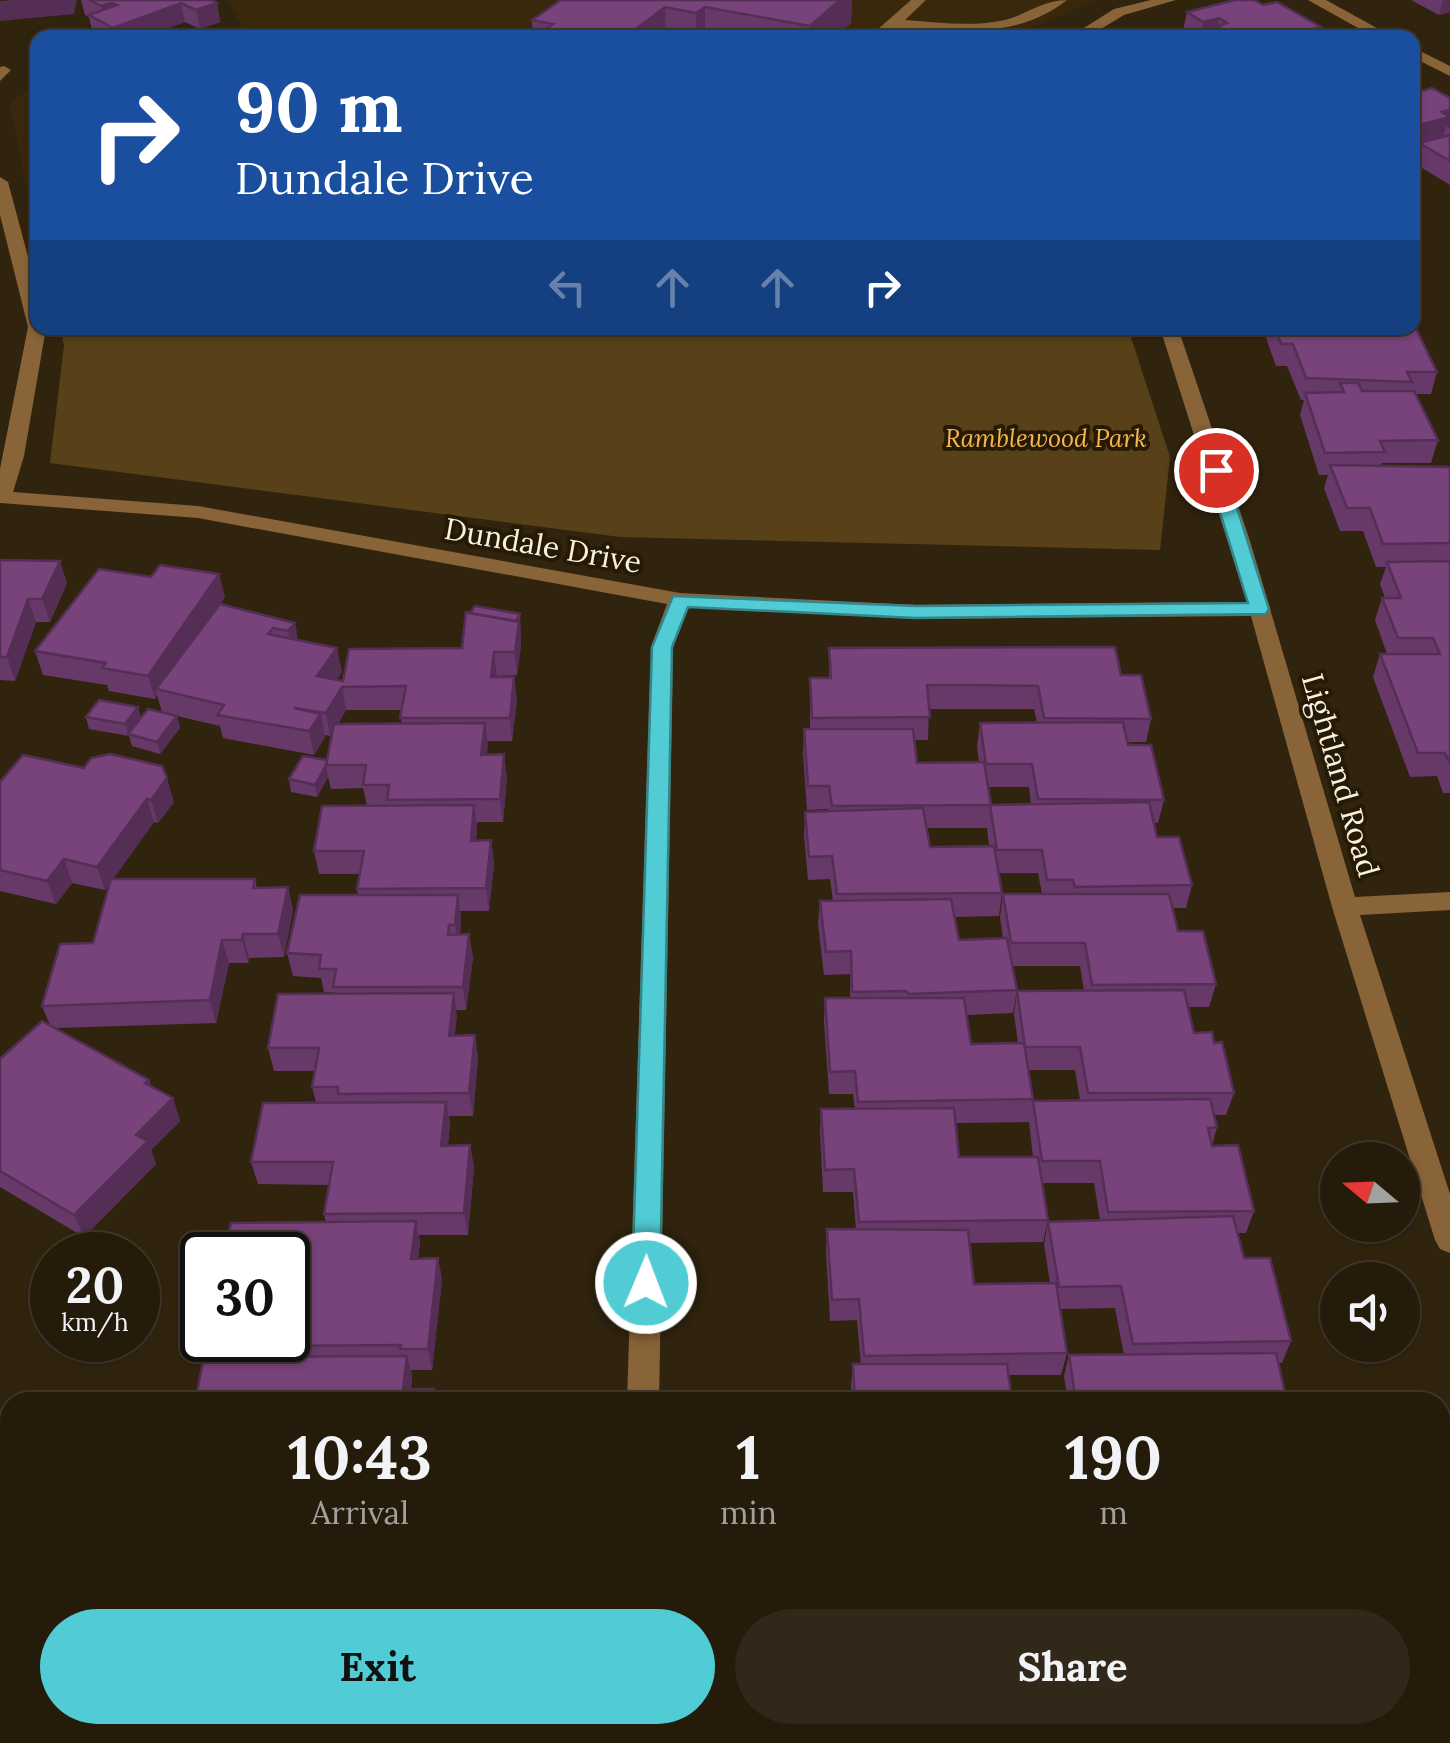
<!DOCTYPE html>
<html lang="en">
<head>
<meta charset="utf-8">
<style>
	:root { --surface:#251b0b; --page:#312819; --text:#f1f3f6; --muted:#a3a19d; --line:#42392c; --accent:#51ccd4 }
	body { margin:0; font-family:Lora,serif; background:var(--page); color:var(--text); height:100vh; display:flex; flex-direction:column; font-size:38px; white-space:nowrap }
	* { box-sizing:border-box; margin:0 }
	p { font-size:32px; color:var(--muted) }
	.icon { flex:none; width:55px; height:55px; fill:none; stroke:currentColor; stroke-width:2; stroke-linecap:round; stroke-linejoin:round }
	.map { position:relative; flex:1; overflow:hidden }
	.sheet { position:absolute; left:0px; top:1392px; width:1450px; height:352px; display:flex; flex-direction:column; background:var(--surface); border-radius:30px 30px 0 0; box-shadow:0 2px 8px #0004,0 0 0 2px var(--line) }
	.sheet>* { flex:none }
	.top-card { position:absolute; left:30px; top:30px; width:1390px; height:305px; border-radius:20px; box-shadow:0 2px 8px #0004,0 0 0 2px var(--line); background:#1a4fa0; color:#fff; overflow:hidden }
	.needle { width:65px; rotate:289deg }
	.controls { position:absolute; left:1320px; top:1142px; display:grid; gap:20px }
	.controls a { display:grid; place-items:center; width:100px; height:100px; border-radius:50%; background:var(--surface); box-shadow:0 2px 8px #0004,0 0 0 2px var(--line); font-size:50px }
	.speed { position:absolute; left:30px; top:1232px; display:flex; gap:20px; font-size:50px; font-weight:700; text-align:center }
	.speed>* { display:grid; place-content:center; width:130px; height:130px; border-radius:50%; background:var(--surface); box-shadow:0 2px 8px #0004,0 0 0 2px var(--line); line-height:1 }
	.speed small { font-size:25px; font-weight:400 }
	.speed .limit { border:5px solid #111; border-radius:15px; background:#fff; color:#111 }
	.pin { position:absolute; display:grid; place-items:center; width:85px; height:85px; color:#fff; margin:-42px; border:5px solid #fff; border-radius:50%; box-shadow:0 2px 10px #0007 }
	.me { position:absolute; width:110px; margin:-55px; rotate:1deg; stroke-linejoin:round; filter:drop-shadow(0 0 8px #0008) }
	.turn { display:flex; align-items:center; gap:35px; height:210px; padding:0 40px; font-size:45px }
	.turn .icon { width:130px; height:130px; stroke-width:2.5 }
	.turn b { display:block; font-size:70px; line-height:85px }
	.lanes { display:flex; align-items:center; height:95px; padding:0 40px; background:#0003; justify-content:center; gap:50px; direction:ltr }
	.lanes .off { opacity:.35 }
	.eta { display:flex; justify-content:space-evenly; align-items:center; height:170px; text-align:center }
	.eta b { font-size:60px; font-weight:700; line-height:70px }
	.button { display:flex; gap:20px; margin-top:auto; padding:20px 40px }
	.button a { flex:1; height:115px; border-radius:60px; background:var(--accent); color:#111; font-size:40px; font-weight:700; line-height:115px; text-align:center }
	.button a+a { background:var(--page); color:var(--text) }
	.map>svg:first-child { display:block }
</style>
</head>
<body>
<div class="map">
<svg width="1450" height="1743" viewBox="0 0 1450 1743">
	<rect width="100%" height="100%" fill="#31240f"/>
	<g fill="#39280b">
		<polygon points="227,0 1096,0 1008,38 181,38 242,25"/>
		<polygon points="37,83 37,185 25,181 10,103"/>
	</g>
	<polygon fill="#584118" points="60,328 1128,328 1170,457 1160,550 620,537 50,463 64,345"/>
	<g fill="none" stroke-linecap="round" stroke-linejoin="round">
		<path fill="#896439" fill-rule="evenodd" d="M 911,0 L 926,0 L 905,20 C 936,22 969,27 1000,21 C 1024,17 1041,0 1067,0 C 1017,40 955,31 896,28 L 884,38 L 868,38 Z"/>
		<g fill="#896439" fill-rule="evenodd">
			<polygon points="1151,0 1176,0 1124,15 1086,38 1068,38 1114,9"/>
			<polygon points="1308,0 1326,0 1395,38 1376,38"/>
			<polygon points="1412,47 1450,66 1450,76 1412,57"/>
			<polygon points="4,66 11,70 0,81 0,67"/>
			<polygon points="0,177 8,182 38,294 38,328 46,328 24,456 13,492 198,506 680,593 916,605 1247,602 1160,328 1178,328 1250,541 1355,897 1450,892 1450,910 1360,915 1450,1194 1450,1253 1440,1249 1435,1240 1332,907 1251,616 916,619 688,607 673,647 659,1402 627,1402 651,647 667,604 198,518 0,503 0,469 28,327 0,215"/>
			<rect x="616" y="1735" width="36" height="8"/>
		</g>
	</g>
	<g fill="#673969" fill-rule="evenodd">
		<polygon points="81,0 212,0 217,3 220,22 200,29 185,22 143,38 99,38 93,34 89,17 85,15"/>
		<polygon points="561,0 852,0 851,23 834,38 533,38 532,20"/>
		<polygon points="1411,0 1450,0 1450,12 1439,15"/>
		<polygon points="1263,5 1321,27 1319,38 1193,38 1183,31 1187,12"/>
		<polygon points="1412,88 1418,92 1450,98 1450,185 1414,163 1419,144 1412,146"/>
		<polygon points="1268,328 1412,328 1437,372 1431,394 1415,394 1438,440 1431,463 1382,463 1381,466 1450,467 1450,793 1443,793 1437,776 1410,777 1373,677 1380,654 1387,654 1375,620 1382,598 1385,598 1380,584 1386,567 1376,567 1363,531 1340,531 1324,488 1328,475 1319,475 1300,415 1304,400 1301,400 1287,366 1276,366 1266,338"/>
		<polygon points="0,560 67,583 50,622 36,622 15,681 0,680"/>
		<path d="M 225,597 L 213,614 L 295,623 L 298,640 L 342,672 L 336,680 L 343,681 L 462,648 L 520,614 L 521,645 L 517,675 L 497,676 L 497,677 L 514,677 L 517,701 L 512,741 L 487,741 L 487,754 L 507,777 L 503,822 L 477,822 L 476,841 L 491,840 L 494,864 L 489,911 L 460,911 L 461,919 L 460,935 L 469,934 L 473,958 L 466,1010 L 456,1010 L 455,1036 L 475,1035 L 478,1058 L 473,1116 L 449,1116 L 450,1124 L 448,1146 L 470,1145 L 474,1168 L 468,1235 L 419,1235 L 420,1243 L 418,1259 L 438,1258 L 442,1280 L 432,1370 L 411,1370 L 412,1377 L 411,1389 L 437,1402 L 273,1357 L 269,1346 L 326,1222 L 324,1214 L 329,1185 L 258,1184 L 251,1162 L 316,1102 L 312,1087 L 315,1071 L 274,1071 L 268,1048 L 335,994 L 334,992 L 324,992 L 321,978 L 293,976 L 287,953 L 358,895 L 357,889 L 360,874 L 319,874 L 314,851 L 367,806 L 363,788 L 331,789 L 328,777 L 317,797 L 291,792 L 289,779 L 327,760 L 332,734 L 330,736 L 325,735 L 325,737 L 314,755 L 223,738 L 220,726 L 177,716 L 180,728 L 160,754 L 132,746 L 129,736 L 89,729 L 86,717 L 138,707 L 141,718 L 162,712 L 157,695 L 155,699 L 109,691 L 107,685 L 43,675 L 35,651 ZM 346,710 L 402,710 L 401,724 L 338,724 Z"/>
		<path d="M 829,648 L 1121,675 L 1151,719 L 1146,742 L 1128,742 L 1164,800 L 1158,823 L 1154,823 L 1157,837 L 1192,885 L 1186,908 L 1173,908 L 1178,931 L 1216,984 L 1209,1007 L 1188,1007 L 1194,1033 L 1214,1043 L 1234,1093 L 1226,1115 L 1214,1115 L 1217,1127 L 1212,1145 L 1254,1211 L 1246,1233 L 1238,1233 L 1244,1258 L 1291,1341 L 1282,1363 L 1278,1363 L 1287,1402 L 1068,1402 L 1064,1376 L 1069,1355 L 1124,1355 L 1115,1308 L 1060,1309 L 1067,1353 L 1061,1375 L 1009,1375 L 1012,1402 L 852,1402 L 851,1385 L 853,1364 L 861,1364 L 857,1320 L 830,1321 L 826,1251 L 827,1229 L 856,1229 L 853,1192 L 823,1192 L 820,1132 L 821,1109 L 855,1109 L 853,1094 L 829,1094 L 824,1021 L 825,998 L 850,998 L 850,974 L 824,975 L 818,924 L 820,901 L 833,901 L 830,879 L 808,880 L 804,835 L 805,812 L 828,811 L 828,809 L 807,810 L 803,753 L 804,729 L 810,729 L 810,678 L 829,678 ZM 929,709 L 1034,709 L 1037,723 L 980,723 L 977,747 L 979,762 L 917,763 L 914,740 L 928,740 ZM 988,787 L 1029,787 L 1031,804 L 991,805 ZM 927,828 L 987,828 L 989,846 L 930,847 ZM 999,873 L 1038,873 L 1042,894 L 1003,894 L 1000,917 L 1003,939 L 959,940 L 954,917 L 999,916 L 1002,893 ZM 1012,966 L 1080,966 L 1084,991 L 1017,991 L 1014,1014 L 1018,1043 L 971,1044 L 967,1015 L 1013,1013 L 1017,990 ZM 1028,1070 L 1075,1070 L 1080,1100 L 1033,1101 ZM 1029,1122 L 1033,1157 L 959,1157 L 955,1123 ZM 1042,1183 L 1094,1183 L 1100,1220 L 1048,1222 L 1044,1244 L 1050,1283 L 974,1284 L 969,1243 L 1043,1242 L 1048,1220 Z"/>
		<polygon points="0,782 174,802 158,823 154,822 113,879 255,879 257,888 288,887 293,910 284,957 249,958 248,963 229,963 216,1023 56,1028 149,1080 151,1086 173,1098 180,1121 151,1150 156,1164 84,1237 0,1187 0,1059 50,1025 42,1006 93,943 110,883 105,890 72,883 56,904 0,891"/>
		<polygon points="1114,1735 1343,1735 1344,1738 1391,1743 1115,1743"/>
	</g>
	<g fill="#542e55">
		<polygon points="13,0 77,0 74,14 0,21 0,1"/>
		<polygon points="840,0 852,0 851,23 834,38 810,38 810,26"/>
		<polygon points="1443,0 1450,0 1450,12 1439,15"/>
		<polygon points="112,3 116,22 105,23 101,6"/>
		<polygon points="181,3 185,22 143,38 115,38 113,28"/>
		<polygon points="217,3 220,22 200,29 196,10"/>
		<polygon points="665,7 666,38 624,38"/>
		<polygon points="705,7 705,38 696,38 696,13"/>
		<polygon points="1219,18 1216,38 1201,38 1203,22"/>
		<polygon points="1321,27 1319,38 1276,38"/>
		<polygon points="1450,110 1450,129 1446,126 1443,138 1412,146 1412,127 1442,112"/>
		<polygon points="60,561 67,583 50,622 42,599"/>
		<polygon points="219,574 225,597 161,690 156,689 157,695 155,699 148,676"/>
		<polygon points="28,599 36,622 15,681 7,657"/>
		<polygon points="520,614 521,645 517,675 512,629"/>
		<polygon points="295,623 299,646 293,654 288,631"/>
		<polygon points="337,648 342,672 322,699 317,676"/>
		<polygon points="494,652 497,676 494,700 491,677"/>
		<polygon points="514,677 517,701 512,741 510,718"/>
		<polygon points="342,687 346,710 330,736 326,713"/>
		<polygon points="138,707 141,719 129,736 125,724"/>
		<polygon points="321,714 325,737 314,755 309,731"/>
		<polygon points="177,716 180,728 160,754 157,742"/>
		<polygon points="485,723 488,746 484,778 481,755"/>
		<polygon points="504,754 507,777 503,822 500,799"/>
		<polygon points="326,765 328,777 317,797 315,785"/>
		<polygon points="167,778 174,802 158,823 151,800"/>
		<polygon points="147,799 154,822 105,890 97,867"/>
		<polygon points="474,805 477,828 474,864 471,841"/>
		<polygon points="491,840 494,864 489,911 486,888"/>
		<polygon points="64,859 72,883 56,904 47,881"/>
		<polygon points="288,887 293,910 284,957 278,934"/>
		<polygon points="458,895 461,919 458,948 455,925"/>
		<polygon points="243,934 249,958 248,963 242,940"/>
		<polygon points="469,934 473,958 466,1010 463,987"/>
		<polygon points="222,940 229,963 216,1023 210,1000"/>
		<polygon points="454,993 457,1016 452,1059 449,1036"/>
		<polygon points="475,1035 478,1058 473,1116 469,1093"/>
		<polygon points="173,1098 180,1121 151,1150 156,1164 84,1237 74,1215 136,1135"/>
		<polygon points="446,1102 450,1124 445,1168 441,1146"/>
		<polygon points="470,1145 474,1168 468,1235 464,1213"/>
		<polygon points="416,1221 420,1243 415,1281 411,1259"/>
		<polygon points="438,1258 442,1280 432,1370 428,1349"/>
		<polygon points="407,1356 412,1377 409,1402 403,1389"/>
		<polygon points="351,1735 360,1735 359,1743 350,1743"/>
	</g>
	<g fill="#78427a" stroke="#542e55" stroke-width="2.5">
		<polygon points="89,0 212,0 217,3 196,10 181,3 113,28 89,15 117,5 112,3 101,6"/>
		<polygon points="561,0 840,0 810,26 705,7 696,13 665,7 624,38 567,38 542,32 553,24 532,20"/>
		<polygon points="1235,0 1254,0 1263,5 1277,2 1321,27 1276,38 1238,38 1218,26 1227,23 1219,18 1203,22 1187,12"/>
		<polygon points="1335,34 1341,38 1320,38"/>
		<polygon points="1412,88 1418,92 1432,88 1450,98 1450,110 1442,112 1450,117 1412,127"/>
		<polygon points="1450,135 1450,161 1419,143"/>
		<polygon points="1412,320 1437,372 1407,372 1412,382 1306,378 1293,344 1281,344 1275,328 1412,328"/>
		<polygon points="1340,383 1358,383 1362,391 1414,391 1438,440 1380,441 1385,452 1325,453 1305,393 1344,392"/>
		<polygon points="1330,465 1450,467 1450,543 1383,544 1370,508 1347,508"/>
		<polygon points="0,560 60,561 42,599 28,599 7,657 0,657"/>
		<polygon points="1450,561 1450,764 1445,753 1418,753 1380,654 1440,654 1433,638 1398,638 1382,598 1401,598 1387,562"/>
		<polygon points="160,565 219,574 148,676 102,668 106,663 35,651 99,569 151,577"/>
		<polygon points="220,604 295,623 288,631 273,628 268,634 337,648 317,676 343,681 349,649 462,648 466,612 519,622 515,652 494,652 491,677 514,677 510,718 400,718 406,686 342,687 326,713 294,708 321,714 309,731 217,715 224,705 156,689"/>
		<polygon points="475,606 520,614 516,621 470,613"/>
		<polygon points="1115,647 1121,675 1141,675 1151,719 1044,718 1038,686 974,685 927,685 930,717 812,718 810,678 831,678 829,648"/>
		<polygon points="99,700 138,707 125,724 86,717"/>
		<polygon points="148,709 177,716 157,742 128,734"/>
		<polygon points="1123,722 1128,745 1151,745 1164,800 1038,799 1032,764 986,764 980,723"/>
		<polygon points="485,723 481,755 504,754 500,799 387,800 389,785 363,785 366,765 326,765 334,724"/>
		<polygon points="804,729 913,729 917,763 984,762 991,805 832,806 829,786 808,786"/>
		<polygon points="110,754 162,766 167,778 151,800 147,799 97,867 64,859 47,881 0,870 0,782 23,755 84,768 91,758"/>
		<polygon points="303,756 327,760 326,765 315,785 289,779"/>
		<polygon points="1149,802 1157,837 1179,837 1192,885 1075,887 1073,880 1047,880 1042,850 997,850 990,805"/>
		<polygon points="474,805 471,841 491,840 486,888 357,889 364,851 314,851 322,806"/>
		<polygon points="923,808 930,847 994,846 1002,893 837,894 832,856 809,857 805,812"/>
		<polygon points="111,879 255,879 253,888 288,887 278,934 243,934 242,940 222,940 210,1000 42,1006 60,944 93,943"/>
		<polygon points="1003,894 1169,894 1178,931 1203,931 1216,984 1092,985 1085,943 1011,943"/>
		<polygon points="300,895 458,895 455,925 449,925 448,935 469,934 463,987 333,987 336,969 319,969 321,955 287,953"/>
		<polygon points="951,899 959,940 1007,938 1017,990 908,994 906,991 852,992 851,951 826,952 820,901"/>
		<polygon points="1184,990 1194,1033 1212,1032 1214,1043 1222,1042 1234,1093 1088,1093 1080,1047 1025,1047 1017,991"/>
		<polygon points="454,993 449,1036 475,1035 469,1093 338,1094 338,1087 312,1087 319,1048 268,1048 278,994"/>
		<polygon points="825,998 964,998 971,1044 1024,1043 1033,1099 858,1102 855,1071 830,1072"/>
		<polygon points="42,1021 149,1080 145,1083 173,1098 136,1135 148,1141 74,1215 0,1171 0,1059"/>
		<polygon points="1210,1099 1217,1127 1208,1128 1212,1146 1238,1145 1254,1211 1108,1212 1100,1161 1042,1161 1033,1101"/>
		<polygon points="446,1102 441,1146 470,1145 464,1213 324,1214 333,1162 251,1162 263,1103"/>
		<polygon points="954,1108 959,1157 1038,1157 1048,1220 859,1222 854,1169 825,1170 821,1109"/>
		<polygon points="1233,1216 1244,1258 1270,1258 1291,1341 1133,1344 1121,1286 1059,1287 1048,1222"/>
		<polygon points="416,1221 411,1259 438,1258 428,1349 400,1349 401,1345 269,1346 270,1340 288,1340 288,1255 224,1255 231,1223"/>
		<polygon points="827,1229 968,1230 974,1284 1056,1283 1067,1353 864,1356 859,1299 832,1300"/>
		<polygon points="1276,1353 1287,1402 1076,1402 1069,1355"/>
		<polygon points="407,1356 403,1389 434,1389 433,1402 195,1402 204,1357"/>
		<polygon points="853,1364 1007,1364 1012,1402 855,1402"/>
		<polygon points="127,1735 351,1735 350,1743 126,1743"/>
		<polygon points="855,1735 1022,1735 1023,1743 856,1743"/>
		<polygon points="1124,1735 1343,1735 1344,1738 1389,1737 1391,1743 1125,1743"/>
	</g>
	<polygon fill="#51ccd4" stroke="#35858a" stroke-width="2.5" points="1216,464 1225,470 1269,609 1266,614 916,618 688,607 672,647 660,1283 656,1292 646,1295 636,1292 632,1283 652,647 673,596 916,606 1248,603 1207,470"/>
	<g text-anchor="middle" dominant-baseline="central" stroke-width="8" stroke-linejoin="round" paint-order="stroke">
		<g font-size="25" font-style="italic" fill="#f4b74e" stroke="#271a05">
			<text x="1046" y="438">Ramblewood Park</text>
		</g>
		<g font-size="30" fill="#f8f0e3" stroke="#271a05">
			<text transform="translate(543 545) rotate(10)">Dundale Drive</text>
			<text transform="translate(1341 775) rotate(74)">Lightland Road</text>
		</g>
	</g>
</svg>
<div class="controls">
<a><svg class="needle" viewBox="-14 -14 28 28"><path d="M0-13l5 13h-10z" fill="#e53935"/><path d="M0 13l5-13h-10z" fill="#a3a19d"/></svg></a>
<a><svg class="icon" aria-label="sound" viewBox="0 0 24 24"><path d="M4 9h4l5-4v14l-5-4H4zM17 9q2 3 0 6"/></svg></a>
</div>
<div class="speed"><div>20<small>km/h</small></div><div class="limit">30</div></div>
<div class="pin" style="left:1216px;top:470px;background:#d93025"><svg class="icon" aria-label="arrive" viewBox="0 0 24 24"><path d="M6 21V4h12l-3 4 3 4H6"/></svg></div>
<svg class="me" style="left:646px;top:1283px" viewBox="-20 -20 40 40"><circle r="17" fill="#51ccd4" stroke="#fff" stroke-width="3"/><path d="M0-11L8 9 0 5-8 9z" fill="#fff"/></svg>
<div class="top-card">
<div class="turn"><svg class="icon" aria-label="right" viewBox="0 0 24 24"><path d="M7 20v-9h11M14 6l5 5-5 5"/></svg><div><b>90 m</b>Dundale Drive</div></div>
<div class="lanes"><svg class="icon off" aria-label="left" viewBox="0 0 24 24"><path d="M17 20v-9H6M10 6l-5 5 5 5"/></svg><svg class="icon off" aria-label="ahead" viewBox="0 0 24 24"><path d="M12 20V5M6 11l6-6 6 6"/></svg><svg class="icon off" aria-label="ahead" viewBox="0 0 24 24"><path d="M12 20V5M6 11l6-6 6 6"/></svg><svg class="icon" aria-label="right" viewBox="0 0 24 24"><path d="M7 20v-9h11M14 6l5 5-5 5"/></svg></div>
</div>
<section class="sheet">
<div class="eta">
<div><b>10:43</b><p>Arrival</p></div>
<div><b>1</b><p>min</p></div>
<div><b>190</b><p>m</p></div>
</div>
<div class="button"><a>Exit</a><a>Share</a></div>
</section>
</div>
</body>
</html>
